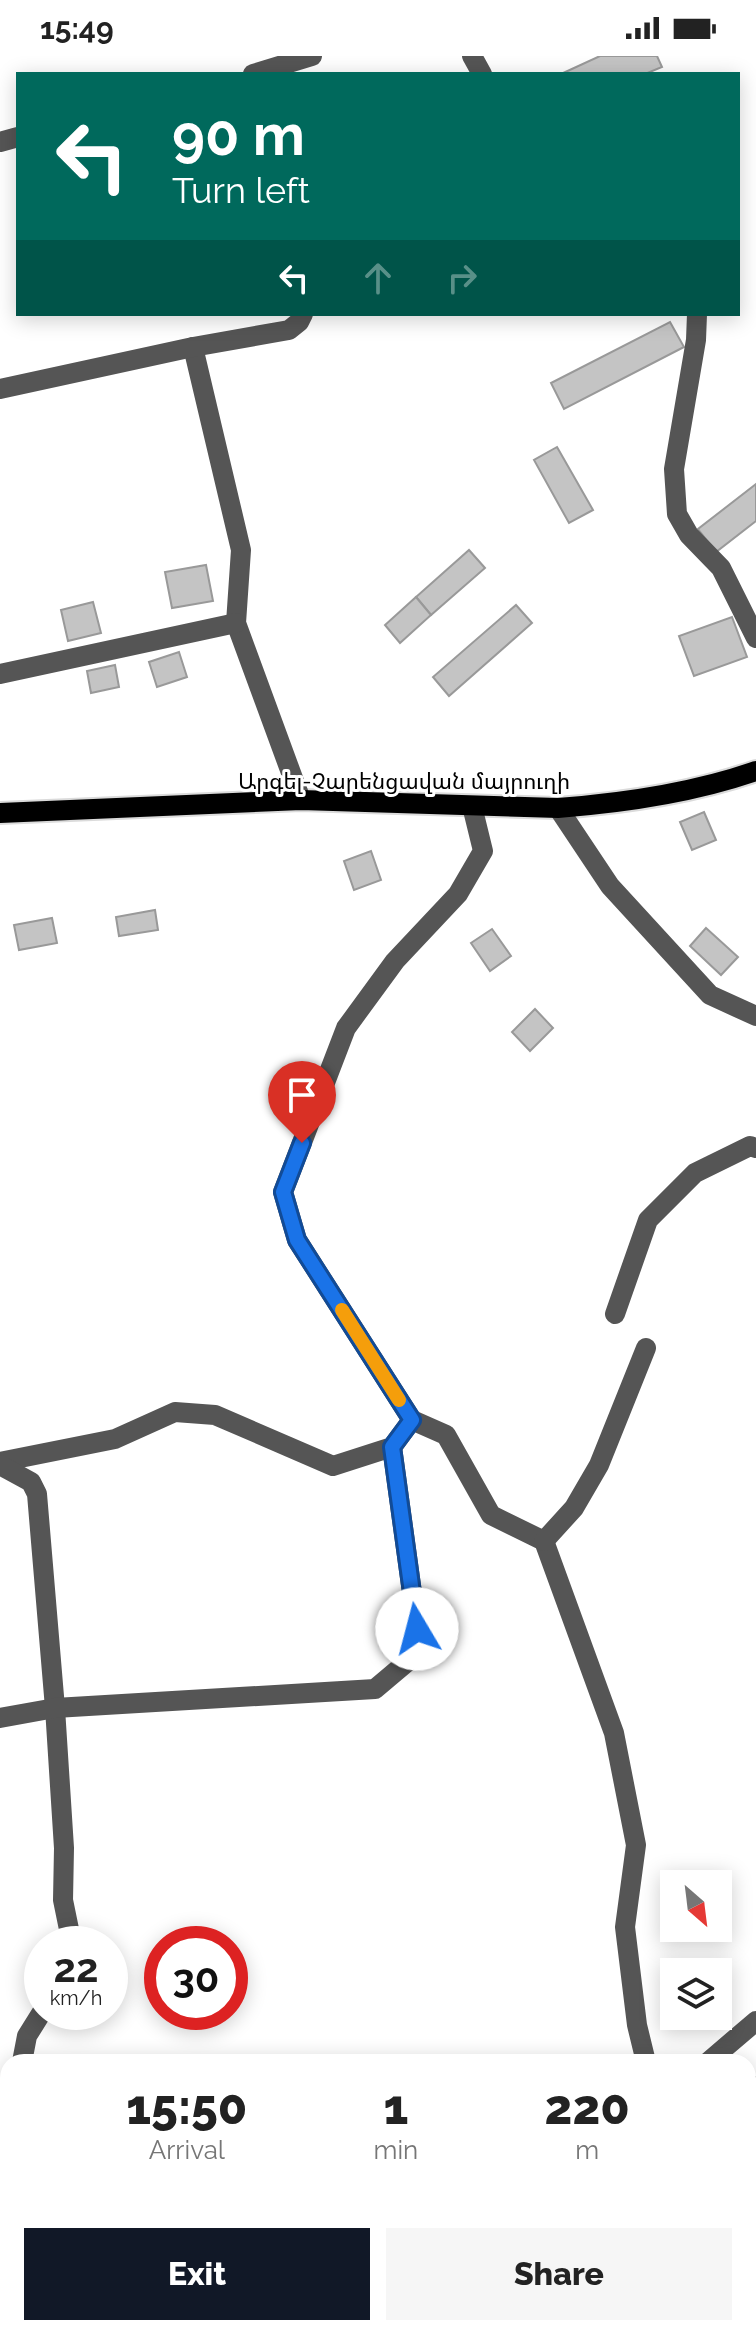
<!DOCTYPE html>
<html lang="en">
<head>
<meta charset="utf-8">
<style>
	:root { --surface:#fff; --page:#f6f6f6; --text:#222; --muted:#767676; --accent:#111827 }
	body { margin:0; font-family:Raleway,"Noto Sans Armenian",sans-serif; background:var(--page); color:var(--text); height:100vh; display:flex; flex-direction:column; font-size:30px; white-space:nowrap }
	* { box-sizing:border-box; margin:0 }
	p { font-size:26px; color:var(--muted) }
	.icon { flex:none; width:44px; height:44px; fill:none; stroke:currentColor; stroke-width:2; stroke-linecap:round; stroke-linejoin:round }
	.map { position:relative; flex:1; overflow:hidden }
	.drawer { position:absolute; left:0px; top:1998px; width:756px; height:282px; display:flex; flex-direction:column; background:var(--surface); border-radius:24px 24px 0 0; box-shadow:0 4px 20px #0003 }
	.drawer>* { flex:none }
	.hud { position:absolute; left:16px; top:16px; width:724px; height:244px; border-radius:0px; box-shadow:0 4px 20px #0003; background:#00695c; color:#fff; overflow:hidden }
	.needle { width:52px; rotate:152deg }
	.buttons { position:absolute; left:660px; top:1814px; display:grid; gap:16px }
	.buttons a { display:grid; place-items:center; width:72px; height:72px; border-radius:0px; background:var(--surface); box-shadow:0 4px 20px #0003; font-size:40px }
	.speed { position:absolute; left:24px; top:1870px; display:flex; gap:16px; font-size:40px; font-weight:700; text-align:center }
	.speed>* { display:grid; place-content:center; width:104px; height:104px; border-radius:50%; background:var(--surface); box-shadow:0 4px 20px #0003; line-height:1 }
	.speed small { font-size:20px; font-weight:400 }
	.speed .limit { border:12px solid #d22; background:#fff; color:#111 }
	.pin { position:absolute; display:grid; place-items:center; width:68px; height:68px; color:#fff; margin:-82px -34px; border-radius:50% 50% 50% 0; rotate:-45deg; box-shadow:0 0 8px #0007 }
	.pin .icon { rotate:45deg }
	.me { position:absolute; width:88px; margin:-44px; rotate:352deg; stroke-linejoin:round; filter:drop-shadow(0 0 6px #0008) }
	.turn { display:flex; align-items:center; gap:28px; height:168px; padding:0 24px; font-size:36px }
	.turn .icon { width:104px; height:104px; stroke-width:2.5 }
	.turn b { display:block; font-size:56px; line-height:68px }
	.lanes { display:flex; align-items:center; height:76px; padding:0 24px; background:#0003; justify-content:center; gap:40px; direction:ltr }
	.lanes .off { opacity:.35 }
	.eta { display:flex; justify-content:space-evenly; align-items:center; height:136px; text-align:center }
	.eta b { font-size:48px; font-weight:800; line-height:56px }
	.cta { display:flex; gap:16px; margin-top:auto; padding:16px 24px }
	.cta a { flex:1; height:92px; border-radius:0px; background:var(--accent); color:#fff; font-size:32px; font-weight:800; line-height:92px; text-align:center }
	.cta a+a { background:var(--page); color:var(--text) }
	.status { display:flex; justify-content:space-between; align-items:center; height:56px; padding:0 40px; background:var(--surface); direction:ltr }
	.status svg { height:22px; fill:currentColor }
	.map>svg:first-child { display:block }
</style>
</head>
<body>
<div class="status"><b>15:49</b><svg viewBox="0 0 49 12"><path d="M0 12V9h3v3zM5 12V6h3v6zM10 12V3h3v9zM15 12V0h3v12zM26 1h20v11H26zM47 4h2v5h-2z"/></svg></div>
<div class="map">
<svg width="756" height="2279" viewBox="0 0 756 2279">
	<rect width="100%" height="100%" fill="#fff"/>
	<g fill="#c4c4c4" stroke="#999" stroke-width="2">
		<polygon points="600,0 657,0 662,11 645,18 561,18"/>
		<polygon points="670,266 684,291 564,353 551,327"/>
		<polygon points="557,391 593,454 569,467 534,404"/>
		<polygon points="756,428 756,465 716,496 698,473"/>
		<polygon points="469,494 485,512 431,559 416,541"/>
		<polygon points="206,509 213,545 172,552 165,516"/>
		<polygon points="416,541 431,559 400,587 385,569"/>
		<polygon points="93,546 101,577 68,585 61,554"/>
		<polygon points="516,549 532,567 449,640 433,621"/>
		<polygon points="732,561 747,601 694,620 679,580"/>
		<polygon points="179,596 187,621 157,631 149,606"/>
		<polygon points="115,609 119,631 91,637 87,615"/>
		<polygon points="704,756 716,784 692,794 680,766"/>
		<polygon points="371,795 381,824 354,834 344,805"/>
		<polygon points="155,854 158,874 119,880 116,861"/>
		<polygon points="52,862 57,887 19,894 14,869"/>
		<polygon points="706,872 738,901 721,919 690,890"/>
		<polygon points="492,873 511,900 490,915 471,887"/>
		<polygon points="535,953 553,972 530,995 512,976"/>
	</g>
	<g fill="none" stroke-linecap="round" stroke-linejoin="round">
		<g stroke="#dbdbdb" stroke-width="24">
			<path id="major" d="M 0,757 L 301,744 L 558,752 C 624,747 693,737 756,715"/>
		</g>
		<g stroke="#555" stroke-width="20">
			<polyline points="472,0 482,18"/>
			<polyline points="253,18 312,0"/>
			<polyline points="0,86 18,81"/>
			<polyline points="697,258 696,284 674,413 677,458 689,479 721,512 756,582"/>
			<polyline points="193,291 241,494 236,567 301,744"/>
			<polyline points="0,333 193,291 289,274 299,266 303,258"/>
			<polyline points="0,618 236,567"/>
			<polyline points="472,750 483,795 458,838 395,905 346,972 283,1136 297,1184 412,1364 446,1379 491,1459 544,1485 614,1677 636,1789 625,1871 637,1969 646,2006"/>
			<polyline points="558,752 610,830 710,939 756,960"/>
			<polyline points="615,1258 648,1164 695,1117 750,1090 756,1092"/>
			<polyline points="0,1406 115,1383 175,1356 215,1359 333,1410 392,1391 412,1364"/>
			<polyline points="0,1409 31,1426 37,1438 55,1652 64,1792 63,1844 72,1888"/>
			<polyline points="544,1485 574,1452 599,1409 646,1292"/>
			<polyline points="0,1662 55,1652 375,1633 407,1606 417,1573 392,1391"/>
			<polyline points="22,2006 27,1980 42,1956"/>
			<polyline points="708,2006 756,1965"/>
			<polyline points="748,2039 756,2030"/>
			<polyline points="0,2060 8,2047"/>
			<polyline points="748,2177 756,2182"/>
			<polyline points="0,2192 8,2219"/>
			<polyline points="23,2272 25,2279"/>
			<polyline points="260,2279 271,2272"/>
		</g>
		<use href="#major" stroke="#000" stroke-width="20"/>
	</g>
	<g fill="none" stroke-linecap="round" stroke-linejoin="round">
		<g stroke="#114b97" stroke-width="20">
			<polyline id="route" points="302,1087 283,1136 297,1184 412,1364 392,1391 417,1573"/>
		</g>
		<use href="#route" stroke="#1a73e8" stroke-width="14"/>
		<polyline stroke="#f59e0b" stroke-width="14" points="342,1254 399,1344"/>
	</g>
	<g text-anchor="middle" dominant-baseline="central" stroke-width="6" stroke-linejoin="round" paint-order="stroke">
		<g font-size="22" fill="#000" stroke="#fff">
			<text x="404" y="725">Արգել-Չարենցավան մայրուղի</text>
		</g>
	</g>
</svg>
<div class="buttons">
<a><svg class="needle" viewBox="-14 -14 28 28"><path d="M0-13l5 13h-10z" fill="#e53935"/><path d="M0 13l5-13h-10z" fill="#767676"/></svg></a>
<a><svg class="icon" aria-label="layers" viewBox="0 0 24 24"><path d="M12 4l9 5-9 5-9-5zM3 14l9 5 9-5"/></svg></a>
</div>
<div class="speed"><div>22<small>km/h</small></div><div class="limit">30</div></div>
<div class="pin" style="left:302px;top:1087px;background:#d93025"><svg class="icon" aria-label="arrive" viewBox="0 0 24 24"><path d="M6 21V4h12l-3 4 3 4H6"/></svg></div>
<svg class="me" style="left:417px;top:1573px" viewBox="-20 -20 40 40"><circle r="19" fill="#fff"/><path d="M0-13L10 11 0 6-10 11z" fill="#1a73e8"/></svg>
<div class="hud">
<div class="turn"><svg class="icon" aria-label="left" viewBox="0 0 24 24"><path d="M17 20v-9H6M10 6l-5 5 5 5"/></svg><div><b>90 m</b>Turn left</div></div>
<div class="lanes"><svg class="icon" aria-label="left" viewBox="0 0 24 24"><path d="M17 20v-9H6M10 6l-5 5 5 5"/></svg><svg class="icon off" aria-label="ahead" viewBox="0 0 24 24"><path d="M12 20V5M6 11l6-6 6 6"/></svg><svg class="icon off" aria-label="right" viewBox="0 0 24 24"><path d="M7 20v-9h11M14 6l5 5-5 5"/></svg></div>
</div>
<section class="drawer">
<div class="eta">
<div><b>15:50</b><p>Arrival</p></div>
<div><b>1</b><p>min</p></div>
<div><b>220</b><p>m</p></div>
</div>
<div class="cta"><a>Exit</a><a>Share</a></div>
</section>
</div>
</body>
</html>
